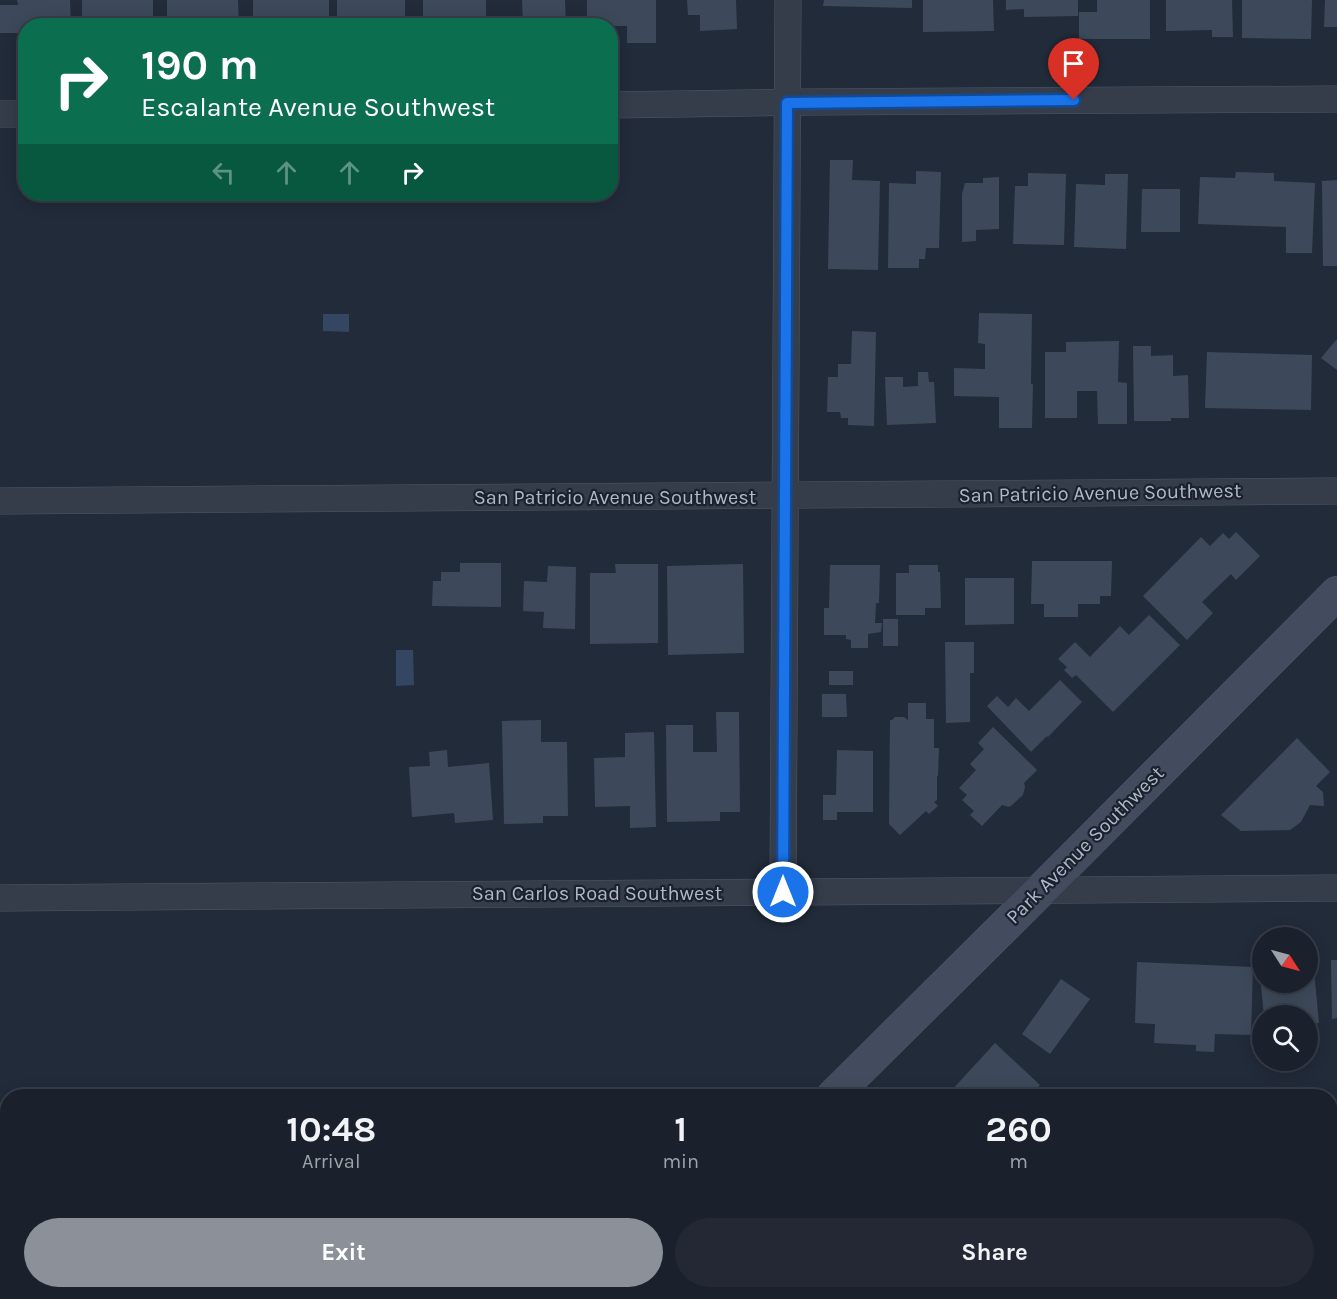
<!DOCTYPE html>
<html lang="en">
<head>
<meta charset="utf-8">
<style>
	:root { --surface:#1a202c; --page:#232834; --text:#f1f3f6; --muted:#9fa3a9; --line:#383e48; --accent:#8c9099 }
	body { margin:0; font-family:Karla,sans-serif; background:var(--page); color:var(--text); height:100vh; display:flex; flex-direction:column; font-size:22px; white-space:nowrap }
	* { box-sizing:border-box; margin:0 }
	p { font-size:20px; color:var(--muted) }
	.icon { flex:none; width:33px; height:33px; fill:none; stroke:currentColor; stroke-width:2; stroke-linecap:round; stroke-linejoin:round }
	.map { position:relative; flex:1; overflow:hidden }
	.sheet { position:absolute; left:0px; top:1089px; width:1338px; height:210px; display:flex; flex-direction:column; background:var(--surface); border-radius:24px 24px 0 0; box-shadow:0 3px 15px #0003,0 0 0 2px var(--line) }
	.sheet>* { flex:none }
	.guide { position:absolute; left:18px; top:18px; width:600px; height:183px; border-radius:24px; box-shadow:0 3px 15px #0003,0 0 0 2px var(--line); background:#0b6e4f; color:#fff; overflow:hidden }
	.needle { width:39px; rotate:126deg }
	.tools { position:absolute; left:1252px; top:927px; display:grid; gap:12px }
	.tools a { display:grid; place-items:center; width:66px; height:66px; border-radius:50%; background:var(--surface); box-shadow:0 3px 15px #0003,0 0 0 2px var(--line); font-size:30px }
	.pin { position:absolute; display:grid; place-items:center; width:51px; height:51px; color:#fff; margin:-62px -26px; border-radius:50% 50% 50% 0; rotate:-45deg; box-shadow:0 0 6px #0007 }
	.pin .icon { rotate:45deg }
	.me { position:absolute; width:66px; margin:-33px; rotate:0deg; stroke-linejoin:round; filter:drop-shadow(0 0 4px #0008) }
	.turn { display:flex; align-items:center; gap:21px; height:126px; padding:0 24px; font-size:27px }
	.turn .icon { width:78px; height:78px; stroke-width:2.5 }
	.turn b { display:block; font-size:42px; line-height:51px }
	.lanes { display:flex; align-items:center; height:57px; padding:0 24px; background:#0003; justify-content:center; gap:30px; direction:ltr }
	.lanes .off { opacity:.35 }
	.eta { display:flex; justify-content:space-evenly; align-items:center; height:102px; text-align:center }
	.eta b { font-size:36px; font-weight:700; line-height:42px }
	.cta { display:flex; gap:12px; margin-top:auto; padding:12px 24px }
	.cta a { flex:1; height:69px; border-radius:36px; background:var(--accent); color:#fff; font-size:24px; font-weight:700; line-height:69px; text-align:center }
	.cta a+a { background:var(--page); color:var(--text) }
	.map>svg:first-child { display:block }
</style>
</head>
<body>
<div class="map">
<svg width="1337" height="1299" viewBox="0 0 1337 1299">
	<rect width="100%" height="100%" fill="#222b3a"/>
	<g fill="#354662">
		<polygon points="323,314 349,314 349,332 323,331"/>
		<polygon points="396,650 413,650 414,685 396,686"/>
	</g>
	<g fill="#3d495a">
		<polygon points="17,0 70,0 71,26 26,26 26,33 0,33 0,5 18,5"/>
		<rect x="82" y="0" width="71" height="26"/>
		<polygon points="167,0 238,0 239,26 167,26"/>
		<polygon points="253,0 329,0 329,26 278,26 278,20 253,21"/>
		<rect x="337" y="0" width="68" height="26"/>
		<rect x="423" y="0" width="63" height="26"/>
		<polygon points="522,0 565,0 566,26 523,26"/>
		<polygon points="587,0 656,0 656,43 627,43 627,26 587,26"/>
		<polygon points="687,0 736,0 737,29 700,31 700,15 688,15"/>
		<polygon points="824,0 912,0 912,8 823,6"/>
		<polygon points="923,0 993,0 994,31 923,32"/>
		<polygon points="1006,0 1078,0 1078,16 1024,17 1024,9 1006,10"/>
		<polygon points="1097,0 1150,0 1150,39 1079,39 1079,12 1097,12"/>
		<polygon points="1166,0 1232,0 1233,37 1212,37 1212,30 1166,31"/>
		<polygon points="1242,0 1312,0 1311,39 1242,38"/>
		<polygon points="1325,0 1337,0 1337,27 1324,27"/>
		<polygon points="830,160 853,160 852,180 880,181 878,270 828,269"/>
		<polygon points="916,171 941,172 939,248 926,248 925,259 919,259 919,268 888,268 889,183 916,184"/>
		<polygon points="1236,172 1274,173 1274,181 1315,183 1312,253 1286,253 1286,227 1198,224 1200,177 1235,178"/>
		<polygon points="1028,173 1066,174 1064,245 1013,244 1015,186 1028,186"/>
		<polygon points="1105,174 1128,174 1126,249 1074,247 1076,184 1105,185"/>
		<polygon points="999,177 999,229 976,230 976,241 962,242 962,194 965,183 983,183 983,178"/>
		<polygon points="1337,180 1337,266 1323,266 1322,181"/>
		<polygon points="1142,189 1180,189 1180,232 1141,232"/>
		<polygon points="979,313 1032,314 1031,384 1033,384 1032,428 999,428 999,397 954,396 954,368 985,369 985,344 978,343"/>
		<polygon points="852,331 876,332 874,426 848,425 848,418 841,418 840,412 827,412 828,377 838,377 838,364 851,364"/>
		<polygon points="1337,339 1337,370 1321,358"/>
		<polygon points="1119,341 1118,382 1127,383 1127,424 1098,424 1097,391 1077,391 1077,418 1045,418 1045,352 1066,352 1066,342"/>
		<polygon points="1133,346 1151,346 1151,356 1173,355 1173,376 1188,375 1189,418 1171,418 1171,421 1134,421"/>
		<polygon points="1207,352 1312,355 1311,410 1205,408"/>
		<polygon points="918,372 928,372 929,382 934,382 936,423 887,425 885,377 903,377 903,387 918,386"/>
		<polygon points="1236,532 1260,556 1236,580 1231,574 1202,602 1213,613 1187,640 1143,596 1201,537 1210,546 1223,533 1229,539"/>
		<polygon points="1032,561 1112,561 1111,596 1100,596 1100,604 1078,604 1078,617 1044,617 1044,604 1031,604"/>
		<polygon points="460,563 501,563 501,607 432,606 433,581 441,581 441,572 460,572"/>
		<polygon points="615,564 658,564 658,643 590,644 590,573 616,573"/>
		<polygon points="743,564 744,653 668,655 667,566"/>
		<polygon points="830,565 880,565 879,603 876,603 875,623 882,623 881,632 868,634 868,648 851,648 851,640 846,639 846,635 824,635 824,608 829,608"/>
		<polygon points="909,565 938,565 938,572 940,572 941,608 925,608 925,615 896,615 896,573 909,573"/>
		<polygon points="548,566 576,567 575,629 543,628 544,612 523,611 524,581 547,582"/>
		<polygon points="965,578 1014,578 1014,624 965,625"/>
		<polygon points="1149,615 1180,645 1113,712 1076,675 1072,678 1064,670 1067,667 1058,659 1075,642 1090,657 1120,626 1129,635"/>
		<rect x="883" y="619" width="15" height="27"/>
		<polygon points="945,642 974,642 974,673 970,673 970,722 946,723"/>
		<rect x="829" y="671" width="24" height="14"/>
		<polygon points="1060,680 1082,702 1048,737 1047,736 1031,752 987,706 997,696 1008,707 1016,698 1029,711"/>
		<polygon points="822,694 846,694 847,717 822,717"/>
		<polygon points="908,703 926,703 926,719 934,719 934,748 939,748 938,776 937,776 937,800 934,802 938,806 929,814 926,811 900,835 889,824 890,720 892,720 895,717 904,717 908,720"/>
		<polygon points="716,712 739,712 740,812 720,812 720,821 667,822 666,725 693,725 693,752 717,752"/>
		<polygon points="541,720 541,742 567,742 568,816 543,816 543,823 504,824 502,721"/>
		<polygon points="993,727 1037,770 1024,783 1025,787 1023,795 1012,805 1009,807 1002,805 982,826 970,815 974,811 962,800 967,795 959,788 976,770 970,764 984,749 978,743"/>
		<polygon points="654,732 656,827 630,828 630,806 595,807 594,758 625,757 625,733"/>
		<polygon points="1297,738 1330,772 1316,786 1323,792 1324,806 1310,805 1301,822 1290,830 1241,831 1221,815"/>
		<polygon points="447,750 448,767 489,763 493,820 455,823 454,813 412,817 409,767 430,766 429,752"/>
		<polygon points="837,750 873,751 873,812 837,812 837,820 823,820 823,795 836,795"/>
		<polygon points="1313,960 1319,1023 1308,1024 1308,1016 1264,1016 1259,966 1263,965 1263,982 1308,982 1308,961"/>
		<polygon points="1331,960 1337,960 1337,1018 1332,1019"/>
		<polygon points="1137,962 1253,967 1251,1035 1215,1034 1214,1052 1196,1051 1196,1045 1154,1043 1155,1024 1135,1023"/>
		<polygon points="1061,979 1090,999 1050,1054 1022,1034"/>
		<polygon points="995,1043 1040,1085 1030,1096 954,1096 950,1092"/>
		<polygon points="1333,1139 1337,1139 1337,1208 1334,1208"/>
		<polygon points="749,1292 755,1292 763,1299 742,1299"/>
		<polygon points="819,1292 861,1292 854,1299 827,1299"/>
		<polygon points="1059,1292 1146,1292 1139,1299 1067,1299"/>
	</g>
	<g fill="none" stroke-linecap="round" stroke-linejoin="round">
		<g stroke="#505865" stroke-width="27">
			<g id="street">
				<polyline points="610,105 810,102 1337,99"/>
				<polyline points="0,114 26,114"/>
				<polyline points="0,501 1337,491"/>
				<polyline points="783,892 788,0"/>
				<polyline points="0,898 1337,888"/>
				<polyline points="1330,1278 1337,1278"/>
				<polyline points="313,1292 320,1299"/>
				<polyline points="0,1293 284,1292"/>
				<polyline points="1242,1299 1251,1292"/>
			</g>
		</g>
		<g stroke="#505865" stroke-width="34">
			<g id="secondary">
				<polyline points="833,1096 1041,890 1337,593"/>
				<polyline points="632,1299 639,1292"/>
			</g>
		</g>
		<use href="#street" stroke="#353d4b" stroke-width="26"/>
		<use href="#secondary" stroke="#434c5e" stroke-width="33"/>
	</g>
	<g fill="none" stroke-linecap="round" stroke-linejoin="round">
		<g stroke="#114b97" stroke-width="15">
			<polyline id="route" points="783,892 787,103 1074,100"/>
		</g>
		<use href="#route" stroke="#1a73e8" stroke-width="10"/>
	</g>
	<g text-anchor="middle" dominant-baseline="central" stroke-width="4.5" stroke-linejoin="round" paint-order="stroke">
		<g font-size="20" fill="#b0b8c7" stroke="#1b222f">
			<text transform="translate(1100 493) rotate(-1)">San Patricio Avenue Southwest</text>
			<text x="615" y="497">San Patricio Avenue Southwest</text>
			<text transform="translate(1085 845) rotate(-45)">Park Avenue Southwest</text>
			<text x="597" y="893">San Carlos Road Southwest</text>
		</g>
	</g>
</svg>
<div class="tools">
<a><svg class="needle" viewBox="-14 -14 28 28"><path d="M0-13l5 13h-10z" fill="#e53935"/><path d="M0 13l5-13h-10z" fill="#9fa3a9"/></svg></a>
<a><svg class="icon" aria-label="search" viewBox="0 0 24 24"><circle cx="10" cy="10" r="6"/><path d="M15 15l6 6"/></svg></a>
</div>
<div class="pin" style="left:1074px;top:100px;background:#d93025"><svg class="icon" aria-label="arrive" viewBox="0 0 24 24"><path d="M6 21V4h12l-3 4 3 4H6"/></svg></div>
<svg class="me" style="left:783px;top:892px" viewBox="-20 -20 40 40"><circle r="17" fill="#1a73e8" stroke="#fff" stroke-width="3"/><path d="M0-11L8 9 0 5-8 9z" fill="#fff"/></svg>
<div class="guide">
<div class="turn"><svg class="icon" aria-label="right" viewBox="0 0 24 24"><path d="M7 20v-9h11M14 6l5 5-5 5"/></svg><div><b>190 m</b>Escalante Avenue Southwest</div></div>
<div class="lanes"><svg class="icon off" aria-label="left" viewBox="0 0 24 24"><path d="M17 20v-9H6M10 6l-5 5 5 5"/></svg><svg class="icon off" aria-label="ahead" viewBox="0 0 24 24"><path d="M12 20V5M6 11l6-6 6 6"/></svg><svg class="icon off" aria-label="ahead" viewBox="0 0 24 24"><path d="M12 20V5M6 11l6-6 6 6"/></svg><svg class="icon" aria-label="right" viewBox="0 0 24 24"><path d="M7 20v-9h11M14 6l5 5-5 5"/></svg></div>
</div>
<section class="sheet">
<div class="eta">
<div><b>10:48</b><p>Arrival</p></div>
<div><b>1</b><p>min</p></div>
<div><b>260</b><p>m</p></div>
</div>
<div class="cta"><a>Exit</a><a>Share</a></div>
</section>
</div>
</body>
</html>
